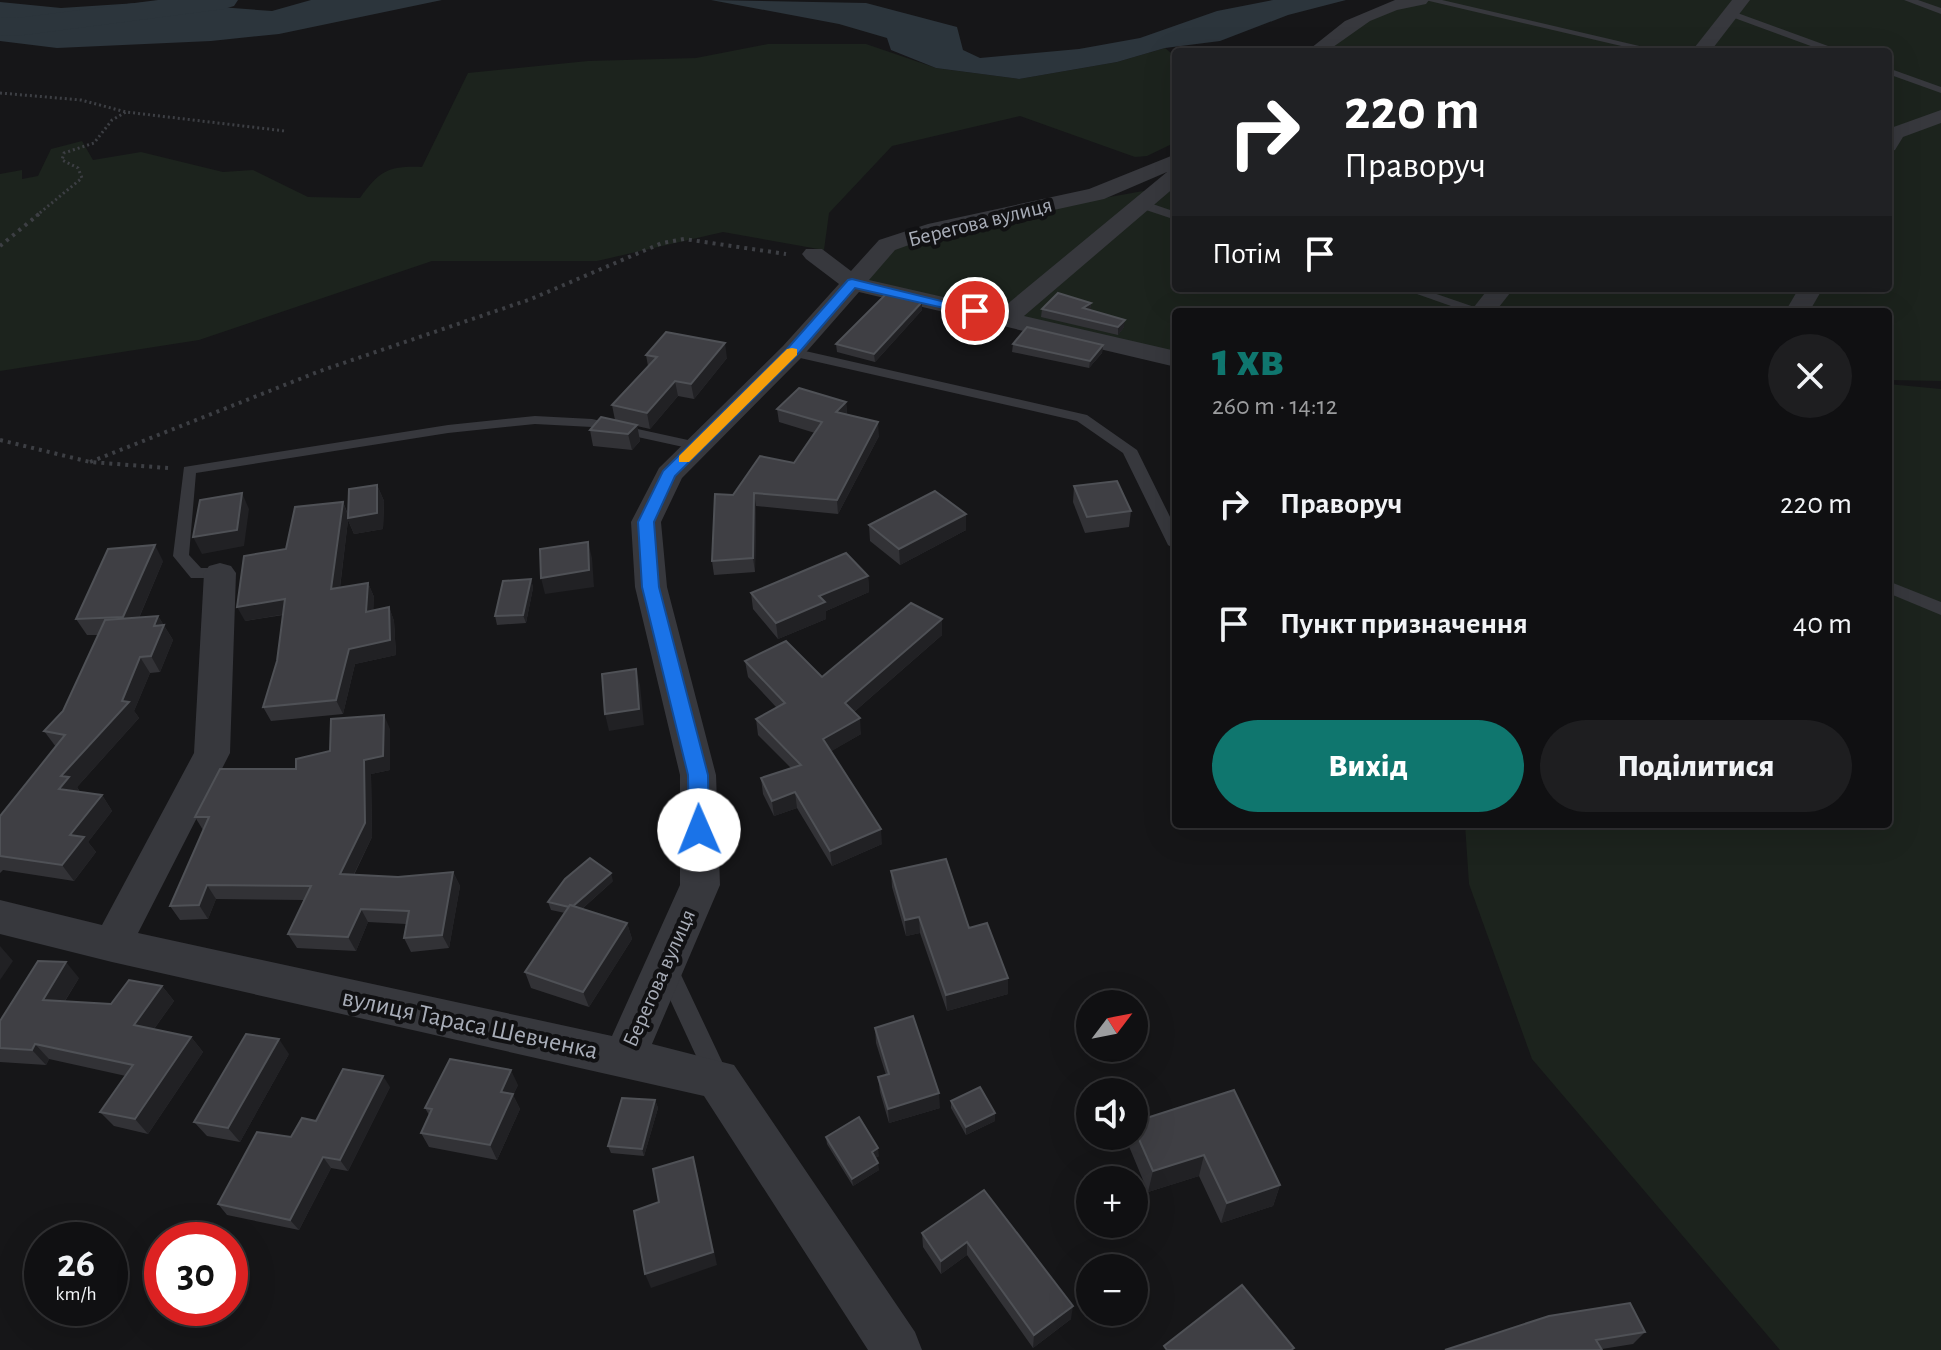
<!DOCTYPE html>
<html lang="uk">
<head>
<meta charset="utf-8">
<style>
	:root { --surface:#101012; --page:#1e1e20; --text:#f1f3f6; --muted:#9c9d9f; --line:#303032; --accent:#0f766e }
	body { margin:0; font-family:"Alegreya Sans",sans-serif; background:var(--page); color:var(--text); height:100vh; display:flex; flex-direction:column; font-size:30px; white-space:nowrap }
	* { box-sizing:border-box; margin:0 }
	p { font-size:26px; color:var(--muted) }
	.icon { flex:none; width:44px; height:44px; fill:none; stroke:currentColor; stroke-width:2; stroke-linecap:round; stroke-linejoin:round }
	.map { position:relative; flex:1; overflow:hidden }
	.sheet { position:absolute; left:1172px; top:308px; width:720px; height:520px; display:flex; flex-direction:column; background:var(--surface); border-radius:8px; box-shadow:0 8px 32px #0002,0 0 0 2px var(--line) }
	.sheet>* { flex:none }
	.guide { position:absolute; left:1172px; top:48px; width:720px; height:244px; border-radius:8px; box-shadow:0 8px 32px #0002,0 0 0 2px var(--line); background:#202124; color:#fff; overflow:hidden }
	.needle { width:52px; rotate:58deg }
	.fabs { position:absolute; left:1076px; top:990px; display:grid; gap:16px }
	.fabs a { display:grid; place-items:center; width:72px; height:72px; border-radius:50%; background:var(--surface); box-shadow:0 8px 32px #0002,0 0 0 2px var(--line); font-size:40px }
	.speed { position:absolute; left:24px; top:1222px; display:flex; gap:16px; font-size:40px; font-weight:700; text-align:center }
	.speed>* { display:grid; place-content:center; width:104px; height:104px; border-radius:50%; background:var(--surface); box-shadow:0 8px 32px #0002,0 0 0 2px var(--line); line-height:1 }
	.speed small { font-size:20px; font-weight:400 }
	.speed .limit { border:12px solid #d22; background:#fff; color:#111 }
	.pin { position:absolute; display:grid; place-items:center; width:68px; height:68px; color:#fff; margin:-34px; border:4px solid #fff; border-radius:50%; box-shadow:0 2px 8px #0007 }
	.me { position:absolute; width:88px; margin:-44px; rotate:359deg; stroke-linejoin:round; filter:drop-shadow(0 0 6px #0008) }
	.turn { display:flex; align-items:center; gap:28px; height:168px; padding:0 40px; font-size:36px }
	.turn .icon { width:104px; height:104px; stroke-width:2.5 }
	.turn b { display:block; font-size:56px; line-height:68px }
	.then { display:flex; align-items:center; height:76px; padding:0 40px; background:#0003; gap:16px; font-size:30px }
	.round { display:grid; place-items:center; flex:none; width:84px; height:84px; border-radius:42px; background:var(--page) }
	.summary { display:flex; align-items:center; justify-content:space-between; height:136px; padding:0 40px }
	h1 { font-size:48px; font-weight:800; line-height:60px; color:var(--accent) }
	.action { display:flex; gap:16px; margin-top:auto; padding:16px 40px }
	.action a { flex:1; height:92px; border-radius:48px; background:var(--accent); color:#fff; font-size:32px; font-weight:800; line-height:92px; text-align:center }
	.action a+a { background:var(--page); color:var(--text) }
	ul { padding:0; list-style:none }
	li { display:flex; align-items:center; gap:24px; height:120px; padding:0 40px }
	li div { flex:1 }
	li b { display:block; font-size:30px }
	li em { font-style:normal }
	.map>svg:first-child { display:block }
</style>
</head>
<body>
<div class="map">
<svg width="1941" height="1350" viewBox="0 0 1941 1350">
	<rect width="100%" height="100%" fill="#161618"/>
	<g fill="#1c231d">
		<polygon points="1400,0 1941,0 1941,381 1888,380 1888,312 1176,312 1176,358 859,280 891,245 1054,207 1171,186 1176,182 1176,288 1888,288 1888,52 1321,52"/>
		<path d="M 768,44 L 866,44 L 936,68 L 1019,79 L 1117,62 L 1165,48 L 1176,57 L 1176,142 L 1147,156 L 1135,157 L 1020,116 L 892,146 L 829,213 L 824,250 L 723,232 L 597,261 L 432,261 L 199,340 L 0,371 L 0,174 L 22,170 L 22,179 L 38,176 L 51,149 L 82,141 L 93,160 L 141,152 L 223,172 L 253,170 L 308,197 L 360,198 C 380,170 389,166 422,167 L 468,73 L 588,61 L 696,58 Z"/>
		<polygon points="1888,384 1941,389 1941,1350 1780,1350 1532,1059 1469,884 1465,824 1888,824"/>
	</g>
	<g fill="#2c353c">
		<polygon points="311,0 442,0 279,34 211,41 57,48 0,41 0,2 61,8 153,2 272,11"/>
		<polygon points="711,0 866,3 957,27 963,50 980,58 1079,49 1140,38 1217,11 1273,0 1346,0 1288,15 1220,41 1165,48 1117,62 1019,79 936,68 891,50 887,38 839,24"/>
	</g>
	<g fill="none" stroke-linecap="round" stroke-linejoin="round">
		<polygon fill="#2c353c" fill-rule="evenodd" points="158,0 238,0 234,6 224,9 17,36 0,35 0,17 17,18"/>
		<g stroke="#3d3f44" stroke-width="3" stroke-dasharray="2 3" stroke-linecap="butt">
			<polyline points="0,93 81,100 126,112 285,131"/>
			<polyline points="36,216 82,178 78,168 62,160 64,153 94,143 112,120 126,112"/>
		</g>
		<g stroke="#3d3f44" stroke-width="4" stroke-dasharray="3 5" stroke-linecap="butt">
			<polyline points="0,246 39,214"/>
			<polyline points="0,440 90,462 168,468"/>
			<polyline points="90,462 320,371 531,299 662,243 684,239 786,254"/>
		</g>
		<g fill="#37383d" fill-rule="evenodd">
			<polygon points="1425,0 1442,0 1665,52 1647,52"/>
			<polygon points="1904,0 1918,0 1941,8 1941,14"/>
			<polygon points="1732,11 1839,50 1841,52 1827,52 1729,16"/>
			<polygon points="1888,68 1941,87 1941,93 1888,74"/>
			<polygon points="1141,200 1176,212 1176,220 1137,207 1137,201"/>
			<polygon points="1400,288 1419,288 1489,312 1468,312"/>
			<polygon points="792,348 1087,415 1137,450 1176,529 1176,550 1168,545 1123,453 1077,421 787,355 787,349"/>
			<polygon points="535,416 592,419 697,442 704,446 697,450 592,427 535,424 448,433 196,473 189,555 201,568 220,568 228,573 220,578 191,578 173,556 184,467 448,425"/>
			<polygon points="1888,581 1941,602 1941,615 1888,593"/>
			<polygon points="666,958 674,960 726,1070 730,1078 726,1086 718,1089 710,1086 655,967 658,960"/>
		</g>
		<g fill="#37383d" fill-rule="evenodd">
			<polygon points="1395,0 1429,0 1426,4 1397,10 1370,21 1326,52 1306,52 1345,21"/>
			<polygon points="1732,0 1750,0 1710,52 1691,52"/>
			<polygon points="1941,110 1941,123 1903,137 1895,150 1888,152 1888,129"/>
			<path d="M 1176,154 L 1176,168 L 1171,170 L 1176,169 L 1176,186 L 1024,316 L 1176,351 L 1176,367 L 859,292 L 801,358 L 682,478 L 661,522 L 667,587 L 716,775 L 720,885 L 652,1044 L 734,1065 L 915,1332 L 922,1350 L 868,1350 L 704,1096 L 112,962 L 0,934 L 0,900 L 102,925 L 194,753 L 204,573 L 209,566 L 220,563 L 231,566 L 236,573 L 230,753 L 138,933 L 612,1036 L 680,885 L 680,775 L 635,587 L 631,522 L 659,468 L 783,346 L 839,284 L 806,259 L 802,254 L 806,249 L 822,249 L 851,271 L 879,240 L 928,224 L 1089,189 ZM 1167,172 L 1000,310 L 869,280 L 895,250 L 934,236 L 1104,199 Z"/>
			<polygon points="1489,288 1514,288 1495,312 1470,312"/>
			<polygon points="1799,288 1823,288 1809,312 1785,312"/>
		</g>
	</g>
	<g fill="#323236">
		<polygon points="922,302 922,310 875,362 837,352 836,344"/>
		<polygon points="1091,303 1090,310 1124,327 1118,335 1041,317 1042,309"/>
		<polygon points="1013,344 1103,345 1102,353 1089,368 1012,352"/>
		<polygon points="646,355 727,358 694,399 678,396 650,429 637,426 640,441 632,450 593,446 590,430 615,420 612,405 648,366"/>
		<polygon points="846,402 847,415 879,436 838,514 756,506 755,572 714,575 712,561 733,495 794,463 815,433 779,422 777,409"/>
		<polygon points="377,485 384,501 383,529 354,534 348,520 340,588 368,583 374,597 373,610 389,607 394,621 396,655 355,664 343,714 271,721 263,707 277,661 283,615 245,621 286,549 343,502 348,514"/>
		<polygon points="1074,486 1131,511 1129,527 1085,533 1073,502"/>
		<polygon points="869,525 966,530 900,565 870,541"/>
		<polygon points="163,561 139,618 158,616 173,640 160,672 150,673 134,711 139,718 77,787 80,792 102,795 112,811 88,842 96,852 74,881 3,870 0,873 0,816 56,747 44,731 63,711 98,635 87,635 76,619"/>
		<polygon points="868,576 869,592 826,611 826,619 778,639 753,609 751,593"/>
		<polygon points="531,579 533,588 526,623 497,625 495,616"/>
		<polygon points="942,619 942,635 854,712 861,734 831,751 882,844 832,866 797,808 774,816 763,794 761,778 791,768 758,735 756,719 777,708 748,677 745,661 822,677"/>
		<polygon points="390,729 390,770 371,774 372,837 354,875 398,877 453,872 460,886 449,948 411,952 404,938 406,924 368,922 356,951 297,948 288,934 305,900 216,899 208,919 180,920 170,906 203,830 195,817 296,769 330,751"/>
		<polygon points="891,871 969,928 1008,978 1008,994 947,1011 920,933 906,936 892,887"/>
		<polygon points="613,881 582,909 627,923 632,939 589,1007 531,988 525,972 565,913 551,910 548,902"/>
		<polygon points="79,978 65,1001 111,1004 162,986 174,1001 154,1029 191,1037 203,1052 148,1134 114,1126 100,1112 126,1076 49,1059 46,1065 0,1062 0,1021"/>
		<polygon points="875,1028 940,1108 889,1123 880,1092 878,1077 886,1075 876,1043"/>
		<polygon points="289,1054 240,1142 207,1136 194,1122"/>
		<polygon points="518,1085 513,1095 520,1109 497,1160 429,1147 421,1133 429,1115 425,1108"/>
		<polygon points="390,1087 348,1171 331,1168 299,1230 227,1215 218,1204 291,1137 316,1121"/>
		<polygon points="655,1100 658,1108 644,1156 611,1153 608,1146"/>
		<polygon points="951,1101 995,1121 966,1135 951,1108"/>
		<polygon points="1134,1122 1280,1185 1273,1206 1221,1223 1199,1176 1148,1192 1128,1144 1129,1136 1134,1136"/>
		<polygon points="826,1137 879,1156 875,1158 879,1170 853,1186 827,1144"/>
		<polygon points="984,1190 1071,1319 1033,1348 967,1255 941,1274 923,1247 922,1233"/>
		<polygon points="1645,1332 1633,1344 1602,1349 1445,1350"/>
	</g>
	<g fill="#212124">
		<polygon points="922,302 922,310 875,362 874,354"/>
		<polygon points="1091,303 1090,310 1083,308"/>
		<polygon points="1125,320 1124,327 1118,335 1118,327"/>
		<polygon points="725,343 727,358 694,399 691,384"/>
		<polygon points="1103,345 1102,353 1089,368 1090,361"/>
		<polygon points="675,381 678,396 650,429 647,413"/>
		<polygon points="846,402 847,415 836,412"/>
		<polygon points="878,422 879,436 838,514 837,500"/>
		<polygon points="637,425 640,441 632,450 628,434"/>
		<polygon points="377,485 384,501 383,529 354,534 348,520 338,603 331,589 343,502 348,516"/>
		<polygon points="242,493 249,509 244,546 202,554 193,537"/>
		<polygon points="754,493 756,506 755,572 753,558"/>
		<polygon points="966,514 966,530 900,565 899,549"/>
		<polygon points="588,542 592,558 594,587 545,594 541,578"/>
		<polygon points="155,545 163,561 132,634 123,617"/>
		<polygon points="868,576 869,592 826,611 826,619 778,639 776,623 819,596"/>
		<polygon points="531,579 533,588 526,623 523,615"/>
		<polygon points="368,583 374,597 373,627 366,612"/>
		<polygon points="285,599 291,613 245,621 237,607"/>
		<polygon points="389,607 394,621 396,655 355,664 343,714 336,700 349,649"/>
		<polygon points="158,616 173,640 160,672 151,656 154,626"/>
		<polygon points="942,619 942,635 846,719 845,703"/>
		<polygon points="140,657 150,673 134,711 139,718 77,787 80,793 59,789 61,776 122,701"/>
		<polygon points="636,669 640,685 644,725 609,731 605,714"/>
		<polygon points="384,715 390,729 390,770 371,774 372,837 347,888 340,874 364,760"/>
		<polygon points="860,718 861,734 825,755 823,739"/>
		<polygon points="795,792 797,808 774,816 772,801"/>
		<polygon points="102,795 112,811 88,842 96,852 74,881 62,865 70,835"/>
		<polygon points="881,829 882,844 832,866 830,851"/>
		<polygon points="453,872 460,886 449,948 442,935"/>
		<polygon points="611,873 613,881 574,916 571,908"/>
		<polygon points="207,885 216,899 208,919 199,905"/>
		<polygon points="361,909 368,922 356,951 348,937"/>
		<polygon points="919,917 920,933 906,936 905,920"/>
		<polygon points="627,923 632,939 589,1007 583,992"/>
		<polygon points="0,946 13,961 0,980"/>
		<polygon points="66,962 79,978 56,1015 43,1000"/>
		<polygon points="1008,978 1008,994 947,1011 946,995"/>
		<polygon points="162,986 174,1001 146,1040 134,1025"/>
		<polygon points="191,1037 203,1052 148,1134 135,1119"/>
		<polygon points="279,1039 289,1054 240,1142 228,1128"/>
		<polygon points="35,1044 49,1059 46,1065 32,1050"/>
		<polygon points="511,1070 518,1085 513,1095 520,1109 497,1160 490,1145 501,1092"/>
		<polygon points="383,1076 390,1087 348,1171 340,1160"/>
		<polygon points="939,1093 940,1108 889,1123 888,1109"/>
		<polygon points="655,1100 658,1108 644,1156 642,1149"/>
		<polygon points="995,1113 995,1121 966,1135 966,1127"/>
		<polygon points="878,1148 879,1156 873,1159 872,1152"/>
		<polygon points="1204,1155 1199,1176 1148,1192 1153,1171"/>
		<polygon points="323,1157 331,1168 299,1230 290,1220"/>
		<polygon points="693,1157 697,1171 717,1265 651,1288 645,1274"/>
		<polygon points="878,1163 879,1170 853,1186 852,1179"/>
		<polygon points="1280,1185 1273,1206 1221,1223 1227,1203"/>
		<polygon points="967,1242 967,1255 941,1274 941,1261"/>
		<polygon points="1073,1306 1071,1319 1033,1348 1034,1335"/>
	</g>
	<g fill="#3f3f44" stroke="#4f5156" stroke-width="2">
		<polygon points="1058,293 1091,303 1083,308 1125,320 1118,327 1042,309"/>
		<polygon points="886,294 922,302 874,354 836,344"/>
		<polygon points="1027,327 1103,345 1090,361 1013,344"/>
		<polygon points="666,332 725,343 691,384 675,381 647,413 612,405 657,357 646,355"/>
		<polygon points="799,388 846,402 836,412 878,422 837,500 754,493 753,558 712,561 715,494 733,495 760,456 794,463 822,422 777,409"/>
		<polygon points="601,417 637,425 628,434 590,430"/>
		<polygon points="1117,481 1131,511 1087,517 1074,486"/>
		<polygon points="377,485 377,513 348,518 349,489"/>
		<polygon points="935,491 966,514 899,549 869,525"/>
		<polygon points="242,493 237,530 193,537 200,500"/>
		<polygon points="343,502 331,589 368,583 366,612 389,607 390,640 349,649 336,700 263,707 277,661 285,599 237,607 244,556 286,549 295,507"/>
		<polygon points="588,542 589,570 541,578 540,549"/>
		<polygon points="155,545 123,617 76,619 108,549"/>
		<polygon points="846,553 868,576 819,596 825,602 776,623 751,593"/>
		<polygon points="531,579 523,615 495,616 503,581"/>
		<polygon points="911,603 942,619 845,703 860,718 823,739 881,829 830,851 795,792 772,801 761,778 801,765 756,719 785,703 745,661 786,641 822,677"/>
		<polygon points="158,616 154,626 164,625 151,656 140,657 122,701 129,702 61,776 69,777 59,789 102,795 70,835 84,837 62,865 0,856 0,816 65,735 44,731 63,711 105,620"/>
		<polygon points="636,669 639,709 605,714 602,674"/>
		<polygon points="384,715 383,756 364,760 365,823 340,874 398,877 453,872 442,935 404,938 409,911 361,909 348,937 288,934 311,886 207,885 199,905 170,906 209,817 195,817 220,769 296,769 296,759 330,751 331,719"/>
		<polygon points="590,858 611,873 573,906 570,905 569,907 548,902 565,879"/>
		<polygon points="946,859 969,928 987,923 1008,978 946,995 919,917 905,920 891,871"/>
		<polygon points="570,905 627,923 583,992 525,972"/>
		<polygon points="38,961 66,962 43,1000 111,1004 129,980 162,986 134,1025 191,1037 135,1119 100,1112 133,1065 35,1044 32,1050 0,1048 0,1021"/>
		<polygon points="913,1016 939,1093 888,1109 878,1077 889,1074 875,1028"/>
		<polygon points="246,1034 279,1039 228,1128 194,1122"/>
		<polygon points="450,1059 511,1070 501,1092 513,1094 490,1145 421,1133 432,1109 425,1108"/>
		<polygon points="343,1069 383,1076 340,1160 323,1157 290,1220 218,1204 257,1132 291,1137 302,1118 316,1121"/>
		<polygon points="980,1087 995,1113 966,1127 951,1101"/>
		<polygon points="1234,1090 1280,1185 1227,1203 1204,1155 1153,1171 1134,1128 1134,1122"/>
		<polygon points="622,1098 655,1100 642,1149 608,1146"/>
		<polygon points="859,1117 878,1148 872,1152 878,1163 852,1179 826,1137"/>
		<polygon points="693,1157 713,1252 645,1274 634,1211 659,1202 653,1169"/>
		<polygon points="984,1190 1073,1306 1034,1335 967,1242 941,1261 922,1233"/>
		<polygon points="1242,1285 1294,1348 1291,1350 1167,1350 1164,1346"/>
		<polygon points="1630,1303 1645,1332 1596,1340 1602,1350 1445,1350 1549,1316"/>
	</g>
	<polygon fill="#1a73e8" stroke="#114b97" stroke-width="2" points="852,279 982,311 975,315 855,288 797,355 675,476 654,522 659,587 708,775 709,830 706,835 692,835 689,830 688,775 642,587 638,522 663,471 787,349 848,280"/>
	<polygon fill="#f59e0b" points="792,348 797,349 797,355 689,462 679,462 679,456 787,349"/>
	<g text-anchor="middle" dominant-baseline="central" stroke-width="8" stroke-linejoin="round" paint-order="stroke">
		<g font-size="22" fill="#a8adb8" stroke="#111113">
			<text transform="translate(980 222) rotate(-14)">Берегова вулиця</text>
			<text transform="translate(659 978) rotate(-66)">Берегова вулиця</text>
		</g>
		<g font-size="26" fill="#a8adb8" stroke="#111113">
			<text transform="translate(470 1024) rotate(12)">вулиця Тараса Шевченка</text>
		</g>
	</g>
</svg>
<div class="fabs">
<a><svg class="needle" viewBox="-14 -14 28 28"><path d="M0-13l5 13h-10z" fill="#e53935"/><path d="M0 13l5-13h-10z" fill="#9c9d9f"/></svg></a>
<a><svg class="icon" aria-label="sound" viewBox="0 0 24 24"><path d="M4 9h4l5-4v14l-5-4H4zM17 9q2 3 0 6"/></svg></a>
<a>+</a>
<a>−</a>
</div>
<div class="speed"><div>26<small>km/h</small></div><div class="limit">30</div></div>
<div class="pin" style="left:975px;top:311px;background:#d93025"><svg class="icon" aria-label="arrive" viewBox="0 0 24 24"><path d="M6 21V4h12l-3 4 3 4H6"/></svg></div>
<svg class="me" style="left:699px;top:830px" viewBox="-20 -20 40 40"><circle r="19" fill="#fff"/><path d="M0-13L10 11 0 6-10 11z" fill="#1a73e8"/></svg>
<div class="guide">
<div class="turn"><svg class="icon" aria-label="right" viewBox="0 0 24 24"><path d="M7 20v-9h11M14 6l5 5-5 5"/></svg><div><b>220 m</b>Праворуч</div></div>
<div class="then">Потім<svg class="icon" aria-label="arrive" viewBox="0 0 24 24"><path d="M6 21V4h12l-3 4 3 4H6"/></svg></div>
</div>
<section class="sheet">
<div class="summary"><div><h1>1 хв</h1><p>260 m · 14:12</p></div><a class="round"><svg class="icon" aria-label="close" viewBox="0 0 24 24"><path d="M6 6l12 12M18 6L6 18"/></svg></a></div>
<ul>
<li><svg class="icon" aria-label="right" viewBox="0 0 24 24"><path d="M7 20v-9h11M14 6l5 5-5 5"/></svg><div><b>Праворуч</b></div><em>220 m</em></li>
<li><svg class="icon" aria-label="arrive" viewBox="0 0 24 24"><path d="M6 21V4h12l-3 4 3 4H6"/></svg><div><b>Пункт призначення</b></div><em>40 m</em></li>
</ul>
<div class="action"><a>Вихід</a><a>Поділитися</a></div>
</section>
</div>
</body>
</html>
